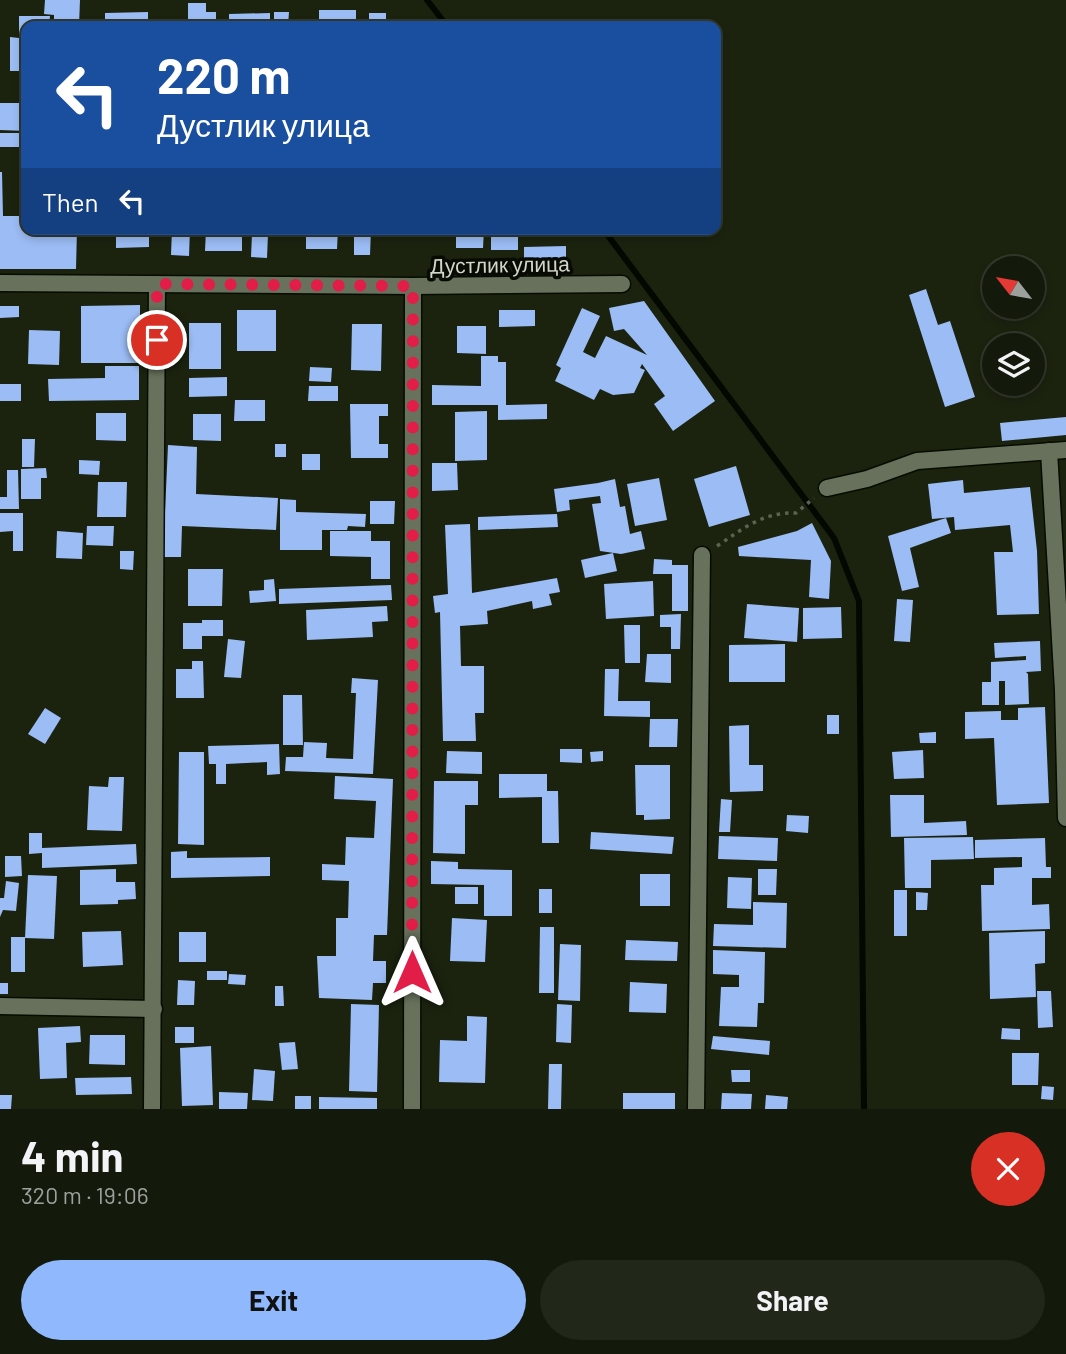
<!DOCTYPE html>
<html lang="en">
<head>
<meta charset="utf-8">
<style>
	:root { --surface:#141a0b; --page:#212719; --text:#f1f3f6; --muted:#9da19d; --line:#33382c; --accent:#90b8fd }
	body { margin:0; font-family:Barlow,sans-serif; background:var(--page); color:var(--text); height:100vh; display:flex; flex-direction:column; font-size:26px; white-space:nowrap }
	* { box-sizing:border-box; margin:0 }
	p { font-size:23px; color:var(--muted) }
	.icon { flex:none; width:38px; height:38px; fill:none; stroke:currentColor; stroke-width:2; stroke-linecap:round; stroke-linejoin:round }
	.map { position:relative; height:1109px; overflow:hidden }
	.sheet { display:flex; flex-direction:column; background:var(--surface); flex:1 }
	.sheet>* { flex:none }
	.top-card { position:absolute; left:21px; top:21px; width:700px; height:214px; border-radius:14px; box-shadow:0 4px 10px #0003,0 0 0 2px var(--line); background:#1a4fa0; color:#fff; overflow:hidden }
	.needle { width:46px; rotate:301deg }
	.fabs { position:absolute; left:982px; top:256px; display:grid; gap:14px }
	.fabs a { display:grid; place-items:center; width:63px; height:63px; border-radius:50%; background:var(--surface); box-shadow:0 4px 10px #0003,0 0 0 2px var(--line); font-size:35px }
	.pin { position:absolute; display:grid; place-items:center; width:60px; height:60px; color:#fff; margin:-30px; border:4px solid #fff; border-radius:50%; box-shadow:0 2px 7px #0007 }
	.me { position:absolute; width:77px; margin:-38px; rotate:0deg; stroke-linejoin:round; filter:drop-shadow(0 0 5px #0008) }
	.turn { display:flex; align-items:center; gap:24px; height:147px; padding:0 21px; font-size:32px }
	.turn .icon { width:91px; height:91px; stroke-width:2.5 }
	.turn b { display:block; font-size:49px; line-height:60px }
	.then { display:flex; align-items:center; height:66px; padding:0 21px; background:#0003; gap:14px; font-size:26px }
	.round { display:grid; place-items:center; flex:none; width:74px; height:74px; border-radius:37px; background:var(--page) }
	.summary { display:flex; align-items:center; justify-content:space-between; height:119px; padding:0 21px }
	h1 { font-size:42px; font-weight:700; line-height:52px }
	.action { display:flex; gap:14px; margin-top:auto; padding:14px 21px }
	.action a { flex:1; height:80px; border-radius:42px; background:var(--accent); color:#111; font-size:28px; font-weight:700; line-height:80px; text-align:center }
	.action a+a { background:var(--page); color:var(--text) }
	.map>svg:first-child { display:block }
</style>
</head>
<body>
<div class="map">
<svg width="1066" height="1109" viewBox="0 0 1066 1109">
	<rect width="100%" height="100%" fill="#1b230f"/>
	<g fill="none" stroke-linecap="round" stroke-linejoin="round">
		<g stroke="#030800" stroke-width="6">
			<polyline points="427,0 447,26"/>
			<polyline points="603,229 834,538 859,601 864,1109"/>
		</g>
	</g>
	<g fill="#9bbcf4">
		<polygon points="45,0 80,0 79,26 54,26 54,15 44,14"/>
		<polygon points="188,3 206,3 206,12 216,12 216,26 188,26"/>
		<rect x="319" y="10" width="37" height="16"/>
		<polygon points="148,12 148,26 105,26 105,13"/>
		<polygon points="274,12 289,12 288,26 274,26"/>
		<polygon points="270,13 270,26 229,26 229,14"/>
		<rect x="369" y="13" width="17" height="13"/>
		<polygon points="19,16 50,16 49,26 26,26 26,71 10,71 10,37 19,38"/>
		<polygon points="0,103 26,103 26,131 0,130"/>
		<polygon points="0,133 22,133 21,147 0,147"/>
		<polygon points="0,172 2,172 3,216 26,216 26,229 77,229 76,269 0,269"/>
		<polygon points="116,229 149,229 149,247 116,248"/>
		<polygon points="172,229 190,229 189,256 171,255"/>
		<polygon points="206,229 242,229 242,251 205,251"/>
		<polygon points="306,229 338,229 337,249 306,249"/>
		<polygon points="354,229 371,229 370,255 354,255"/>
		<polygon points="456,229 484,229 483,248 456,248"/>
		<polygon points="508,229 538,229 538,233 518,234 518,250 491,250 491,233 508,233"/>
		<polygon points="252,234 268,234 267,258 251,257"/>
		<polygon points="566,246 566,269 524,268 524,247"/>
		<polygon points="926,289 938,325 950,321 975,397 945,407 909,295"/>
		<polygon points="644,301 715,401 673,431 654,404 665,396 642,364 640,368 645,370 634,393 613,395 600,389 594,400 555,381 561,368 556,365 582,308 600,316 583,352 595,358 606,336 647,355 624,329 614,331 609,308"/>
		<polygon points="140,305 140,363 81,363 81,306"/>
		<polygon points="0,306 19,306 19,317 0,318"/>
		<rect x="237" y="310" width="39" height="41"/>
		<polygon points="499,310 535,310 535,326 499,327"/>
		<rect x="189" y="323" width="32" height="46"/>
		<polygon points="352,324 382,324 381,371 351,370"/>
		<polygon points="457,326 486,326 486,354 457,353"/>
		<polygon points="29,330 60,331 59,365 28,364"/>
		<polygon points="481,356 498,356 498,362 506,362 506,405 547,404 547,419 498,420 498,405 432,405 432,385 481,386"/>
		<polygon points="105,366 139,366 139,400 49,401 48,379 105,378"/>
		<polygon points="310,367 332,368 331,382 309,381"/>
		<polygon points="227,377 227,396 189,397 189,378"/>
		<rect x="0" y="384" width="21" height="17"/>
		<polygon points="309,386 338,386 338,401 308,401"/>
		<polygon points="235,400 265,400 265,421 234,421"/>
		<polygon points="350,404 388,404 388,416 379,416 379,444 388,444 388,458 351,458"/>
		<polygon points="487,411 487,460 455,461 455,412"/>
		<polygon points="96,413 126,413 126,441 96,440"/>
		<polygon points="193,414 221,414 221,441 193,440"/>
		<polygon points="1066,417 1066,435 1002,441 1000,423"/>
		<polygon points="22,439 35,439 34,467 22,467"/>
		<rect x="275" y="444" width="11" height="13"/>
		<polygon points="168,445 197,447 196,494 278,498 276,530 182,526 181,557 163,557"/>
		<rect x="302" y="454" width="18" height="16"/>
		<polygon points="79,460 100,461 99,475 79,474"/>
		<polygon points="432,463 457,463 458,490 432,491"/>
		<polygon points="736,466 750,515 709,527 694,479"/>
		<polygon points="46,468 47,478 41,478 41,499 21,499 21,469"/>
		<polygon points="7,470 18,470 19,509 0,509 0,497 7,497"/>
		<polygon points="659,478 667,520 635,526 627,484"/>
		<polygon points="615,479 620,507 625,506 630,534 641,531 645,549 621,554 600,551 592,504 601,503 600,496 569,500 570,510 557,512 554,489 598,483"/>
		<polygon points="963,480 964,493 1030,487 1037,551 1039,614 997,615 994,552 1013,552 1010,525 955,530 954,517 932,519 928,484"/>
		<polygon points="98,482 127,482 126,517 97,517"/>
		<polygon points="280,499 296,500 296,512 366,514 365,527 348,526 347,530 322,530 322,550 280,550"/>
		<polygon points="370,501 395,501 394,524 370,524"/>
		<polygon points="0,513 23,513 23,551 13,551 13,531 0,532"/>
		<polygon points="557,514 558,527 478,530 478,517"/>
		<polygon points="946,518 951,533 910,548 919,587 902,591 888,536"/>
		<polygon points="812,523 831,561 829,599 809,597 811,560 739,556 738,547 797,531"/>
		<polygon points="470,524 472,593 557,578 560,592 549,594 552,605 533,609 532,601 487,611 488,624 460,626 461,666 484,666 484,713 475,713 476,741 443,741 440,612 435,613 433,596 448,594 445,525"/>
		<polygon points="87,526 114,526 113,546 86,545"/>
		<polygon points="57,531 83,533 82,559 56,558"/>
		<polygon points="330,531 371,531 371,541 390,541 390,579 371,579 371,557 330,556"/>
		<polygon points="120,551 134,551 133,570 120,569"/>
		<polygon points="613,553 617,571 585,578 581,560"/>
		<polygon points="654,559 672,560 672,565 688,565 688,611 672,611 672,574 653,574"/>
		<polygon points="188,569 223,569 222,606 188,606"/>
		<polygon points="274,579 276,601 250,603 249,591 264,590 264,580"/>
		<polygon points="653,581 654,616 606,619 604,584"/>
		<polygon points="391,585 392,600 279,604 279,589"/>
		<polygon points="897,599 913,600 910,642 894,641"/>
		<polygon points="747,604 799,608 797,642 744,638"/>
		<polygon points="387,606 388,621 372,622 373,637 307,640 306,610"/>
		<polygon points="841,607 842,638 803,639 803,608"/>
		<polygon points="681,614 680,649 671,649 671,627 660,627 660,615"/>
		<polygon points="202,620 223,620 223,636 202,636 202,649 183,649 183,623 202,623"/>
		<polygon points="624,625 640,625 640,663 625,663"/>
		<polygon points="228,639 245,641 241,678 224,677"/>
		<polygon points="1040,641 1041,671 1026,672 1028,674 1029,704 1005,705 1005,681 999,681 999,705 982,705 982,682 991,682 991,662 1026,660 1026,656 995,658 994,643"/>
		<polygon points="785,644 785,682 729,682 729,645"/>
		<polygon points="647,654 671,654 671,683 645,682"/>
		<polygon points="192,661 203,661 204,698 176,698 176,669 192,669"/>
		<polygon points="605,669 619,669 618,701 650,701 650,717 604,716"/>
		<polygon points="352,678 378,680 373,774 285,771 286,757 303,757 304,742 327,743 326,758 353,759 356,693 351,693"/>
		<polygon points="283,695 302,695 303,745 283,745"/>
		<polygon points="1045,707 1049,803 997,805 994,738 965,739 965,712 1001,711 1001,720 1018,720 1018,708"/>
		<polygon points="45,708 61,718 45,744 28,734"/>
		<rect x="827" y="715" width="12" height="19"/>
		<polygon points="650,719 678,719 677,747 649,747"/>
		<polygon points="749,725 749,765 763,765 763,791 730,792 729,726"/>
		<polygon points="936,732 936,743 920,743 919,733"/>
		<polygon points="279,744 280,774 267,775 267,762 226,764 226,784 216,784 216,764 209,764 208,746"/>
		<polygon points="560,749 582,749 582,763 560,762"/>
		<polygon points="923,750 924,778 894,779 892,752"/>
		<polygon points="447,751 482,752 482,774 446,773"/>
		<polygon points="603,751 603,761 591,762 590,752"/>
		<polygon points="179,752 204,752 204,845 178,844"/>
		<polygon points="635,765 670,765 670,819 644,820 644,815 636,815"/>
		<polygon points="499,774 547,774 547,791 558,791 559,843 542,843 542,797 499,798"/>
		<polygon points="335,776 393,779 387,935 374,935 373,961 386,961 386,983 373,983 372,1000 319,998 317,956 336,956 336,918 348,918 349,881 322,880 322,864 345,865 346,837 374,838 376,801 334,799"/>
		<polygon points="109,777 124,777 122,831 87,830 89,786 108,787"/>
		<polygon points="434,781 478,781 478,805 465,805 465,854 433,853"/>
		<polygon points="890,795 924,795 924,823 966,821 967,835 891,837"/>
		<polygon points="721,799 732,800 730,832 719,832"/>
		<polygon points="787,815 809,816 808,833 786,831"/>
		<polygon points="591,832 674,837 672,854 590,849"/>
		<polygon points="29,833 42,833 42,848 136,844 137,864 42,868 42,853 29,854"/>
		<polygon points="719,836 778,838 777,861 718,859"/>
		<polygon points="973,837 974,859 931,860 931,888 905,888 904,838"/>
		<polygon points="1045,838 1046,867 1051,867 1051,878 1032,878 1032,905 1049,904 1050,929 982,931 981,885 994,885 994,868 1022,867 1022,857 975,858 975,840"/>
		<polygon points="187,851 187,858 270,857 270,876 171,878 171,852"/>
		<polygon points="5,856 21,856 22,876 5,877"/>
		<polygon points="431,861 458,862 458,869 512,870 512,916 484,916 484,885 431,884"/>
		<polygon points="116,869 116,882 135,882 136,899 118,900 118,904 80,905 80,870"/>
		<polygon points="758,869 777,869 776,895 758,895"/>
		<rect x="640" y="874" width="30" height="32"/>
		<polygon points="28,875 57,876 54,939 25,938"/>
		<polygon points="728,877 752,878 751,909 727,908"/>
		<polygon points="6,881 19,883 16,911 3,910 0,917 0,898 4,898"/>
		<rect x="455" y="887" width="23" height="17"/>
		<rect x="539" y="889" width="13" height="24"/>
		<rect x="894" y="890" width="13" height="46"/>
		<polygon points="916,892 928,893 927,910 916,910"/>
		<polygon points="753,902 787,903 786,948 713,946 714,924 753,925"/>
		<polygon points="452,918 487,920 485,962 450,961"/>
		<polygon points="540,927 554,927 554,993 539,993"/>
		<polygon points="121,931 123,965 83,967 82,932"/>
		<polygon points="1045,931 1045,963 1035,964 1036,997 990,999 989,933"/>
		<rect x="179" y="932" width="27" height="30"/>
		<rect x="11" y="937" width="14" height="35"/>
		<polygon points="626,940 678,942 677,961 625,960"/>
		<polygon points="560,944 581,945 580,1001 558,1000"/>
		<polygon points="713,950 765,952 764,1003 758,1003 757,1027 719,1026 721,987 739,987 739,975 713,974"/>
		<rect x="207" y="971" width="20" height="9"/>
		<polygon points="229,974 246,975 245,985 228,984"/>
		<polygon points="178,980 195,981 194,1005 177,1005"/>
		<polygon points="630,982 667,984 666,1013 629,1012"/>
		<rect x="0" y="983" width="8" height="11"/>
		<polygon points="275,986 283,986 284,1006 275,1006"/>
		<polygon points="1037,991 1051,991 1053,1027 1038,1028"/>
		<polygon points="351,1004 379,1005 377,1092 349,1091"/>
		<polygon points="557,1004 572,1005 571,1043 556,1042"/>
		<polygon points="467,1016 487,1017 485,1083 439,1082 440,1040 467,1041"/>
		<polygon points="80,1026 81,1042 66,1043 67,1078 40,1079 38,1028"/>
		<rect x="175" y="1027" width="19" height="16"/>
		<polygon points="1002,1028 1020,1029 1020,1040 1001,1039"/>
		<polygon points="90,1035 125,1035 125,1065 89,1064"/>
		<polygon points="713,1036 770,1041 769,1055 711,1049"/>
		<polygon points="295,1042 298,1069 282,1070 279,1043"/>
		<polygon points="211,1046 213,1105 182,1106 180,1048"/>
		<polygon points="1012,1053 1039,1053 1038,1085 1012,1085"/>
		<polygon points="549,1064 562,1064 561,1109 548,1109"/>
		<polygon points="254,1069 275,1071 273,1101 252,1100"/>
		<polygon points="731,1070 750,1070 750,1082 732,1082"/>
		<polygon points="131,1077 132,1094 76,1095 75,1078"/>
		<polygon points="1042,1086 1054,1087 1053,1100 1041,1099"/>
		<polygon points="219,1092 248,1093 247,1109 219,1109"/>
		<rect x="623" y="1093" width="52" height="16"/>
		<polygon points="722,1093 752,1094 751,1109 721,1109"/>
		<polygon points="0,1095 12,1095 11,1109 0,1109"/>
		<polygon points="766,1095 788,1097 787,1109 765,1109"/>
		<rect x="295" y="1096" width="16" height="13"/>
		<polygon points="319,1097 377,1098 377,1109 319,1109"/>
	</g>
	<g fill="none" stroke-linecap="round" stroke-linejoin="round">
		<g stroke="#060c00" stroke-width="19">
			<g id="minor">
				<polyline points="0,283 413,286 622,284"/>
				<polyline points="1049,451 1063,690 1066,818"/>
				<polyline points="827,488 867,479 917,461 1066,450"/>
				<polyline points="0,1006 154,1009"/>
				<polyline points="152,1109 157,284"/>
				<polyline points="412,1109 413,286"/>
				<polyline points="696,1109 702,555"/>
			</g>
		</g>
		<path stroke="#5b6351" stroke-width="3.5" stroke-dasharray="3.5 5" stroke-linecap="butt" d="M 717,546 C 744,528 763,512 796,513 L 814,498"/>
		<use href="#minor" stroke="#67715b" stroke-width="16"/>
	</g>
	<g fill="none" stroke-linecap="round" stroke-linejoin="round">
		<polyline stroke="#e11d48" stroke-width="12" stroke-dasharray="0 21.6" points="157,340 157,284 413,286 412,972"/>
	</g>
	<g text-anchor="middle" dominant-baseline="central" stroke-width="7" stroke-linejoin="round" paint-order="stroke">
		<g font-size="21" fill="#d0d6c9" stroke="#070b04">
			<text transform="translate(500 264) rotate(-1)">Дустлик улица</text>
		</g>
	</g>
</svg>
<div class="fabs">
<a><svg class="needle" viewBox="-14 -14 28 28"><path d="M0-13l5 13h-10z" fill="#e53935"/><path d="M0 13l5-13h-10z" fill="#9da19d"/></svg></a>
<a><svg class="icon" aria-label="layers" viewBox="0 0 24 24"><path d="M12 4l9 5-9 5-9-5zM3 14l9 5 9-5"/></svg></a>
</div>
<div class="pin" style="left:157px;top:340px;background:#d93025"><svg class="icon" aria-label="arrive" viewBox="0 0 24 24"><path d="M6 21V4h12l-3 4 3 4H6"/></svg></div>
<svg class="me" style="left:412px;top:972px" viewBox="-20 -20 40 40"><path d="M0-17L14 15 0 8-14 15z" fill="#e11d48" stroke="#fff" stroke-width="4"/></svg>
<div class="top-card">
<div class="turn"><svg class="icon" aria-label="left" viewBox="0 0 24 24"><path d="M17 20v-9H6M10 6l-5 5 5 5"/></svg><div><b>220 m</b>Дустлик улица</div></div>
<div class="then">Then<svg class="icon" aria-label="left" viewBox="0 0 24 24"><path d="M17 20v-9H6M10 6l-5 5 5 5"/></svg></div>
</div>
</div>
<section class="sheet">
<div class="summary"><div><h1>4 min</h1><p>320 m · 19:06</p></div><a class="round" style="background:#d93025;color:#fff"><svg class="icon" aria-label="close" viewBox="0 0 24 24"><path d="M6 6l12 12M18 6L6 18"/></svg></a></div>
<div class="action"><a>Exit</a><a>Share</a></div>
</section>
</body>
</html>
